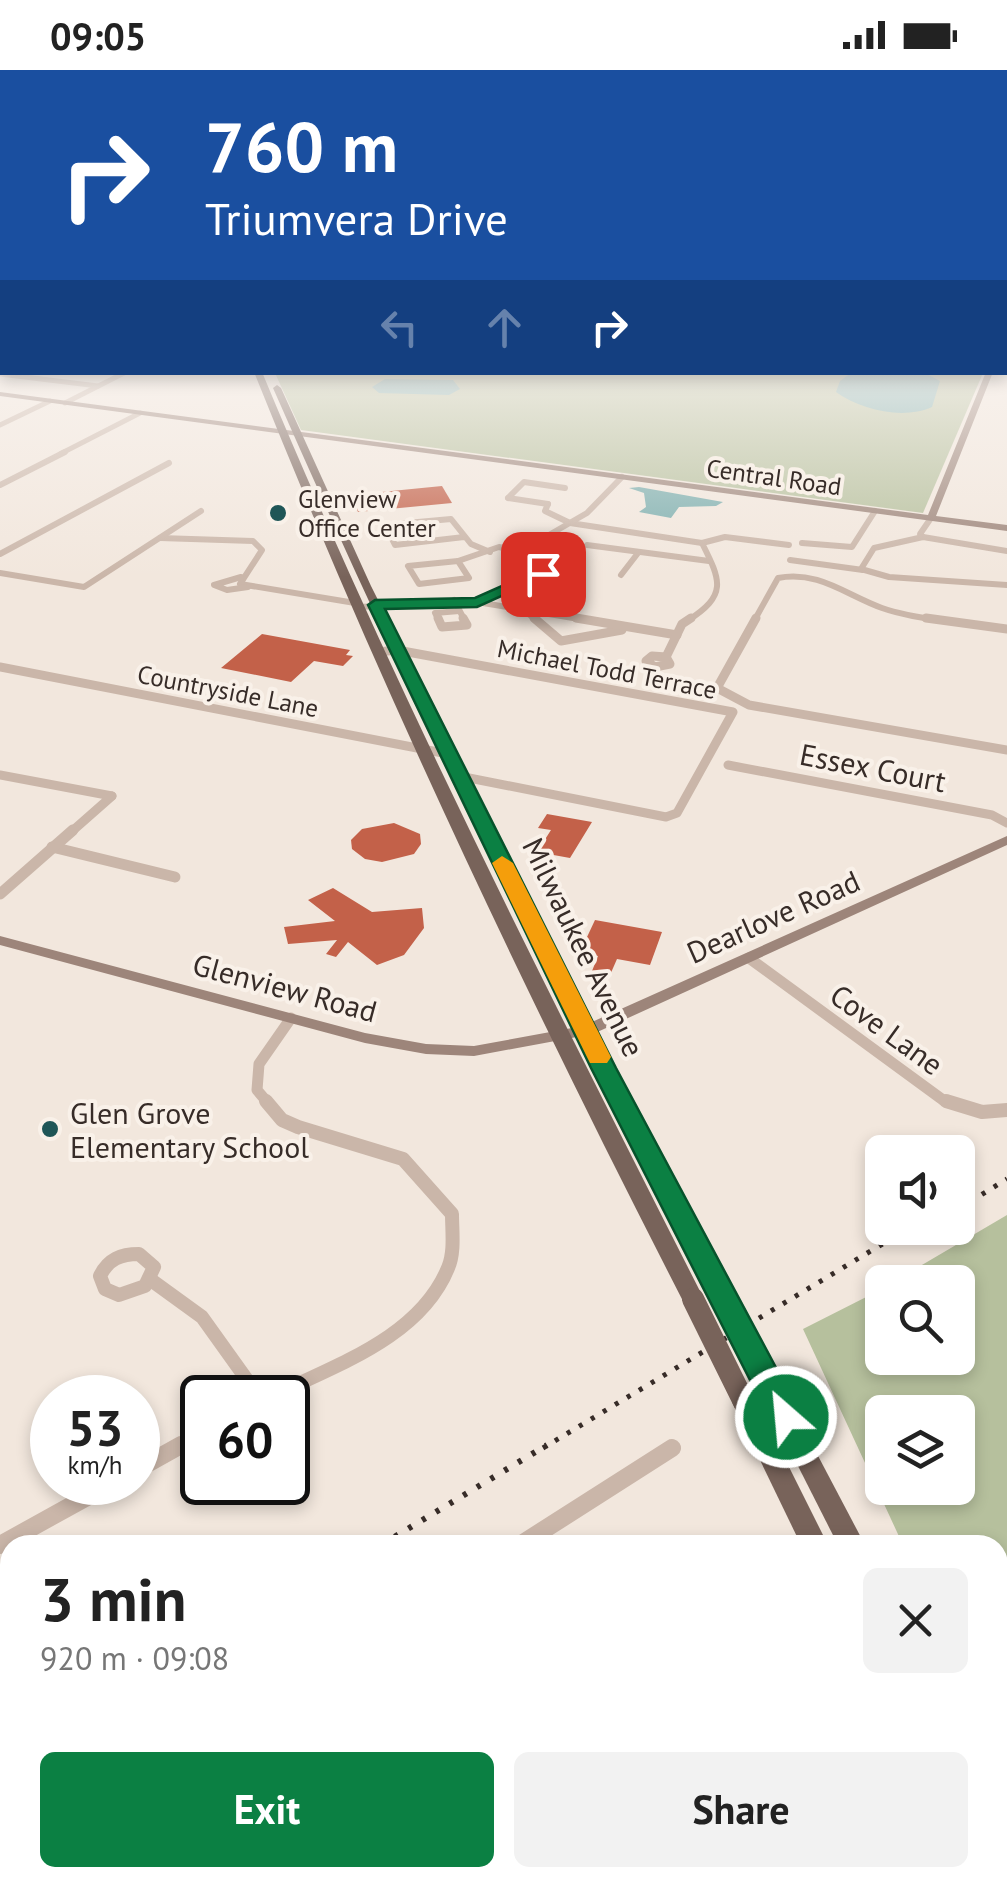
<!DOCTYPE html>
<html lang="en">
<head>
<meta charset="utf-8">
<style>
	:root { --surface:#fff; --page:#f2f2f2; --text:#222; --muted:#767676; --accent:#0b8043 }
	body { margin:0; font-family:"PT Sans",sans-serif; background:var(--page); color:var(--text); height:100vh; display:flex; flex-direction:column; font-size:38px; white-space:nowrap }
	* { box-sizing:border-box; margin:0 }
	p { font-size:32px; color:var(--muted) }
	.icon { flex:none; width:55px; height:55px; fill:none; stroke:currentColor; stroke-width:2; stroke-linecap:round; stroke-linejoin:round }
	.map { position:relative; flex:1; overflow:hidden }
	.drawer { position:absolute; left:0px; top:1465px; width:1008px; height:352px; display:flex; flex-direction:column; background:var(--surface); border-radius:30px 30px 0 0; box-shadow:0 5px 15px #0003 }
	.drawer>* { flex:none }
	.guide { position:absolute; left:0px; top:0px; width:1008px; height:305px; box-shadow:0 5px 15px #0003; background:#1a4fa0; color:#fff; overflow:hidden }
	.buttons { position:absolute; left:865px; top:1065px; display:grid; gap:20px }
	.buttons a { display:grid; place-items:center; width:110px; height:110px; border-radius:15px; background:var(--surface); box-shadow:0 5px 15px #0003; font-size:50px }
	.speed { position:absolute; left:30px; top:1305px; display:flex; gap:20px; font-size:50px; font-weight:700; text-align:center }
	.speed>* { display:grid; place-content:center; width:130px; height:130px; border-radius:50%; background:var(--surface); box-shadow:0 5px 15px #0003; line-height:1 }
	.speed small { font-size:25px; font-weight:400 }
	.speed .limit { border:5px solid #111; border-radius:15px; background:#fff; color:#111 }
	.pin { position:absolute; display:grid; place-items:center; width:85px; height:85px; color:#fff; margin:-42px; border-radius:20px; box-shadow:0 5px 15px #0006 }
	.me { position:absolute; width:110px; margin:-55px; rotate:333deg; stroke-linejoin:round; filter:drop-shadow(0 0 8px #0008) }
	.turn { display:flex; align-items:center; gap:35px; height:210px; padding:0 40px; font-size:45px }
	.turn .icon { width:130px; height:130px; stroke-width:2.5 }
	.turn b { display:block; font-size:70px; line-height:85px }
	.lanes { display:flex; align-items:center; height:95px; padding:0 40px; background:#0003; justify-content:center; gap:50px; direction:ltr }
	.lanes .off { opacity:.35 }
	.round { display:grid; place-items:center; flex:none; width:105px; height:105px; border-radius:15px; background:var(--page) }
	.headline { display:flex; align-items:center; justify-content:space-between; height:170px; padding:0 40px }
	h1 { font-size:60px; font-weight:800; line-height:75px }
	.action { display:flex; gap:20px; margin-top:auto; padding:20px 40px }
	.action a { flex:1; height:115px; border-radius:15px; background:var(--accent); color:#fff; font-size:40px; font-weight:800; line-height:115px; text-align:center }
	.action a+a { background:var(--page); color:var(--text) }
	.status { display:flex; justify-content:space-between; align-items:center; height:70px; padding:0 50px; background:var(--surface); direction:ltr }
	.status svg { height:28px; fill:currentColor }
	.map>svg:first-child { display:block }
</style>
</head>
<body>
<div class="status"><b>09:05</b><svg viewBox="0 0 49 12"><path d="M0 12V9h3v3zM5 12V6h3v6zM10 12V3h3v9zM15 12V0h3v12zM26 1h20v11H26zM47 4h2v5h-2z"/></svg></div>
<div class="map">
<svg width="1007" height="1816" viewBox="0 0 1007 1816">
	<rect width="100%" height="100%" fill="#f2e7dd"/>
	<g fill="#b6c09d" fill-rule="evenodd">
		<polygon points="275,303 983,303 923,443 301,360"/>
		<path d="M 1007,1145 L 1007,1687 L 998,1670 L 998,1475 L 903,1475 L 803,1259 L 882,1219 L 882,1288 L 958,1288 L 958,1212 L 893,1212 ZM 882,1342 L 958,1342 L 958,1418 L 882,1418 Z"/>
	</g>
	<g fill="#7caeae">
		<path d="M 851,303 L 925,303 L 940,311 L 932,337 C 903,350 861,340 836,322 L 840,311 Z"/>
		<polygon points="385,309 453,310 460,319 449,325 379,323 372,317"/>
		<polygon points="639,417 723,432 716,436 679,437 671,448 639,442 646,437 644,423 629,418"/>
	</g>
	<g fill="#c36149">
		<polygon points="442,416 452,433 358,442 351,425"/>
		<polygon points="262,564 350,580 346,585 353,586 343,596 314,591 291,612 221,598"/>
		<polygon points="547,744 592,752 570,788 537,782 551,760 538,758"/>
		<polygon points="394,753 420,764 421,774 414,784 382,792 365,789 352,779 351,770 362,759"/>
		<polygon points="333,818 372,842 422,838 424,858 404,885 377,895 348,872 336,887 326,884 337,870 288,874 284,857 335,851 308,830"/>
		<polygon points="595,850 662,862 650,895 617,889 610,905 592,901 598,886 580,882"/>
	</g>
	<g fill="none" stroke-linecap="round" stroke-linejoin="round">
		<g stroke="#cab6a9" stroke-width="5">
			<polyline points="0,304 98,316"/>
			<polyline points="65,333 126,302"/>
			<polyline points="0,355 50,331"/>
			<polyline points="60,384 140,343"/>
		</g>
		<g stroke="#cab6a9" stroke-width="6">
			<polyline points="0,415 65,382"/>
			<polyline points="508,428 524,412 565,418"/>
			<polyline points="508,428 548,434"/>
			<polyline points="548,434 545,441 570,453 702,473"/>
			<polyline points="464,467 395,475 385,455 451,449 471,474 490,482"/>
			<polyline points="923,467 920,464 931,448"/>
			<polyline points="160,468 253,471 262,480 240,514 355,533"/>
			<polyline points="802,473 852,477 875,441"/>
			<polyline points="587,475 709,491"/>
			<polyline points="1007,481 923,467 874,478 861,499 889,507 1007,515"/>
			<polyline points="0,484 169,393"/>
			<polyline points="790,490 863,500"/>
			<polygon points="458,491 469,508 419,514 408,496"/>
			<polyline points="458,491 499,477 544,488"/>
			<polyline points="0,503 84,517 201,441"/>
			<polyline points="621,505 638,483"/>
			<polyline points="241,507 214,515 227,520 248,517"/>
			<polyline points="454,530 465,551"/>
			<polyline points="481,531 543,504 542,469 587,443 622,407"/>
			<polyline points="357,537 477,532 591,551"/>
			<polyline points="524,540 537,551"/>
			<polyline points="439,551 435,543 459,541"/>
			<path d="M 687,551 C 728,525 721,511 702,473 L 725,467 L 789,475"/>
			<path d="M 754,551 L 778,508 C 818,500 846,525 882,538 C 902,545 923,548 944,551"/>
		</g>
		<g stroke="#cab6a9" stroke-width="9">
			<polyline points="438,548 442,557 467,555 463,548"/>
			<polyline points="534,548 561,571 622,560"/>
			<polyline points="576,548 677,565"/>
			<polyline points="756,548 717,618 749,635 1007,680"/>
			<polyline points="926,548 1007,559"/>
			<polyline points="378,582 397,580 733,642 677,743 666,747 459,706"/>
			<polygon points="652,586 666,587 670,594 655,597 646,591"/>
			<polyline points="666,587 682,554 691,548"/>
			<polyline points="0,597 448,684"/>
			<polyline points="728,695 992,745 1007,753"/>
			<polyline points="0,705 112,726"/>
			<polyline points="70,763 112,726"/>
		</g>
		<g stroke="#cab6a9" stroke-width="11">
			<polyline points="52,777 175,807"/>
			<polyline points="0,824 73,760"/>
			<polyline points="749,888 943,1030 954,1033"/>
			<polyline points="268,1033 257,1020 259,994 291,948"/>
		</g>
		<g stroke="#cab6a9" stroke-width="14">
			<path d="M 266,1031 L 282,1050 L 298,1057 L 403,1089 L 452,1144 C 452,1161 455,1182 448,1198 C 419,1269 332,1296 269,1328"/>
			<polyline points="946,1031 982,1042 1007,1040"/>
			<path d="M 139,1184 L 154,1197 L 145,1216 L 119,1225 L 105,1219 L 100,1206 C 108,1189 121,1184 139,1184 Z"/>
			<polyline points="151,1210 202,1247 260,1328"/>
			<polyline points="176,1378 202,1364"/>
		</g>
		<g stroke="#cab6a9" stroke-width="18">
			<polyline points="138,1399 181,1375"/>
			<polyline points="0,1475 114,1412"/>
			<polyline points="520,1475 672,1378"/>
			<polyline points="225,1808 226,1816"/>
			<polyline points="873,1808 886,1816"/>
			<polyline points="257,1816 264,1808"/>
		</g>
		<g fill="#9d857a" fill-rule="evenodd">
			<polygon points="986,302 993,302 936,446 1007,455 1007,461 0,326 0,322 928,445"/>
			<polygon points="1007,766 1007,775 593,964 474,986 426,984 365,973 0,875 0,866 365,963 426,974 474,976 583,956"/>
		</g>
		<g fill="#78635a" fill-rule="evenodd">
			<path d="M 254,302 L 262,302 C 394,619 549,924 704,1229 L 701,1235 L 693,1238 L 685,1235 C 529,931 381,620 254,302 Z"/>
			<path d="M 277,315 L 281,318 L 371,516 L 613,998 L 728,1215 L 725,1221 L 717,1224 L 709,1221 C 555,924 407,624 273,318 Z"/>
			<polygon points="769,1305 777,1308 865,1475 838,1475 757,1315 761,1308"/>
			<polygon points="744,1322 753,1325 828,1475 801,1475 732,1332 735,1325"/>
			<polygon points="998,1740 1007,1743 1007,1788 998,1785"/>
			<polygon points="965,1808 997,1808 1001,1816 969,1816"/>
		</g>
		<g stroke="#372c28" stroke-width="5" stroke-dasharray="4 10" stroke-linecap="butt">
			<polyline points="958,1139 1007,1109"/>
			<polyline points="543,1378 909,1158"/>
		</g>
		<g stroke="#372c28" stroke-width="6" stroke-dasharray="4 12" stroke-linecap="butt">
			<polyline points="381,1475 547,1375"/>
			<polyline points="0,1720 10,1714"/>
		</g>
		<g stroke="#78635a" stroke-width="22">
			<polyline points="717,1215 769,1315"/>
			<polyline points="693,1229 744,1332"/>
		</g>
	</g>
	<linearGradient id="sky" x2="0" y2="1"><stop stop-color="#7db2d1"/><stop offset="0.5" stop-color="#f9f4f0"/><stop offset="1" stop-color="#f9f4f0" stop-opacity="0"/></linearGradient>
	<rect width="1007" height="507" fill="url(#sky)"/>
	<polygon fill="#0b8043" stroke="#07532c" stroke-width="2.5" points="538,500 550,504 477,537 385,539 616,998 797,1337 801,1347 797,1357 786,1361 774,1357 591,998 368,535 375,530 475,528"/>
	<polygon fill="#f59e0b" points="502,786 513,793 611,987 607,993 590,993 587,987 492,793"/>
	<g fill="#1f5657" stroke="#f9f1e9" stroke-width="4">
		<circle cx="278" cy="443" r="10"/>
		<circle cx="50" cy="1059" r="10"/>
	</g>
	<g text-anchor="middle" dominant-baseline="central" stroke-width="8" stroke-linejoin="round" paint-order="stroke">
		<g font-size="25" fill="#372c28" stroke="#f9f1e9">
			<text transform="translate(774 407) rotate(8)">Central Road</text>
			<text transform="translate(607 599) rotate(11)">Michael Todd Terrace</text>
			<text transform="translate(228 621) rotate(11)">Countryside Lane</text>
		</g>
		<g font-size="25" fill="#372c28" stroke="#f9f1e9" text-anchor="start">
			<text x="298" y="429">Glenview<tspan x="298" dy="29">Office Center</tspan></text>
		</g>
		<g font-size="30" fill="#372c28" stroke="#f9f1e9">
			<text transform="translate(873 697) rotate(11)">Essex Court</text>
			<text transform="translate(773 846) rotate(-24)">Dearlove Road</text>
			<text transform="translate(584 877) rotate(64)">Milwaukee Avenue</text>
			<text transform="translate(285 917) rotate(15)">Glenview Road</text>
			<text transform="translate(887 959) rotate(36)">Cove Lane</text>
		</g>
		<g font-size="30" fill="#372c28" stroke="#f9f1e9" text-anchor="start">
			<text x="70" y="1042">Glen Grove<tspan x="70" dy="34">Elementary School</tspan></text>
		</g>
	</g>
</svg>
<div class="buttons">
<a><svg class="icon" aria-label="sound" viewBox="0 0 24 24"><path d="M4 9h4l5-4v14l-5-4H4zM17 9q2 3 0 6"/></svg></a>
<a><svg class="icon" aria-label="search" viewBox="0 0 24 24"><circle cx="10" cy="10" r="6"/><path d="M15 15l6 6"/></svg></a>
<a><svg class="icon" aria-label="layers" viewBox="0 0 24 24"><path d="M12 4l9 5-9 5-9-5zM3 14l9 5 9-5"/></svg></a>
</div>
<div class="speed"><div>53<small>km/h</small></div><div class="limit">60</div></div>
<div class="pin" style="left:543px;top:504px;background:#d93025"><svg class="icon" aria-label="arrive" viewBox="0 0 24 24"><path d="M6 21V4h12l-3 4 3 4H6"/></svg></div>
<svg class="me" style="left:786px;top:1347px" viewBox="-20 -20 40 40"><circle r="17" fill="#0b8043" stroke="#fff" stroke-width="3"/><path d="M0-11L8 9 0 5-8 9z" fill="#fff"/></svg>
<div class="guide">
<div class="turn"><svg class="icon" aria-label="right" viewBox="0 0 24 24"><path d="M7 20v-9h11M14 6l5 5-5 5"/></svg><div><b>760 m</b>Triumvera Drive</div></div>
<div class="lanes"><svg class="icon off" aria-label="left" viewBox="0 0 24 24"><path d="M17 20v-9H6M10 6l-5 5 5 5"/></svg><svg class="icon off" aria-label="ahead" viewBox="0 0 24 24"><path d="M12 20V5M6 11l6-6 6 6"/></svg><svg class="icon" aria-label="right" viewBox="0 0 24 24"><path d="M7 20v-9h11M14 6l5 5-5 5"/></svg></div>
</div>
<section class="drawer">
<div class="headline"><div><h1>3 min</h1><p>920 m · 09:08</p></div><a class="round"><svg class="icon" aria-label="close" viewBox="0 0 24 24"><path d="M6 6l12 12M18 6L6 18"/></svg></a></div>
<div class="action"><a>Exit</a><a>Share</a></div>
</section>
</div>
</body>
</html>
